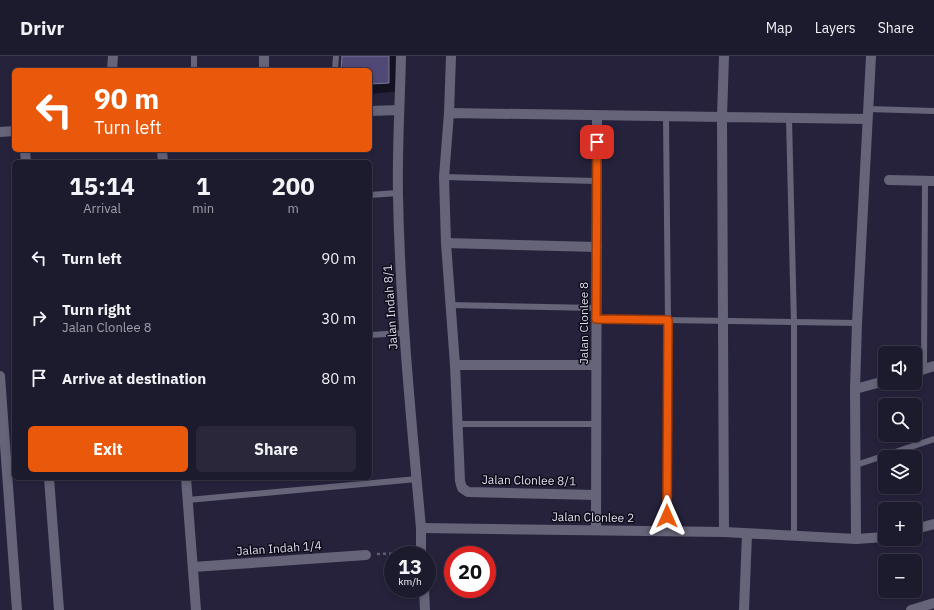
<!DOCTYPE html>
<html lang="en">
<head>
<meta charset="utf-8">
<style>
	:root { --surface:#1c1a2d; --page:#292739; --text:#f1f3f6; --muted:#a0a1aa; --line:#3a3849; --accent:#ea580c }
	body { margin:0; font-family:"IBM Plex Sans",sans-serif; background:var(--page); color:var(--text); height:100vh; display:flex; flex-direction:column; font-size:15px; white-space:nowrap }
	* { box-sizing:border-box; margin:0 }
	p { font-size:13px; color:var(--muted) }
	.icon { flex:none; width:22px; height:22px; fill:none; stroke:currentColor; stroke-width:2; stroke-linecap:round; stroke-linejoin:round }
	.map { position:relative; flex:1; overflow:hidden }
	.drawer { position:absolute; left:12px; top:104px; width:360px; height:320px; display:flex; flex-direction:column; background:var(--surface); border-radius:6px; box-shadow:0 2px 6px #0003,0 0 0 1px var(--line) }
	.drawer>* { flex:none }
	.top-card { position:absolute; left:12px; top:12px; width:360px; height:84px; border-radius:6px; box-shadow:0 2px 6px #0003,0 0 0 1px var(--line); background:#ea580c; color:#fff; overflow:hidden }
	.tools { position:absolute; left:878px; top:290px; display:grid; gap:8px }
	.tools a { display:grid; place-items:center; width:44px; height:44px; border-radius:6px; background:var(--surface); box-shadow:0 2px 6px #0003,0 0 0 1px var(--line); font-size:20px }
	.speed { position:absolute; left:384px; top:490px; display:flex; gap:8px; font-size:20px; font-weight:700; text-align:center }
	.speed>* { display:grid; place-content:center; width:52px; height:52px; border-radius:50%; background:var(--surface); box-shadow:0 2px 6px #0003,0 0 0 1px var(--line); line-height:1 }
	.speed small { font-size:10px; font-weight:400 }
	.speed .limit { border:6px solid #d22; background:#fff; color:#111 }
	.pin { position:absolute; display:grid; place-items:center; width:34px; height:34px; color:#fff; margin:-17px; border-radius:8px; box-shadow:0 2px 6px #0006 }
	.me { position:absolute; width:44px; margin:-22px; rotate:0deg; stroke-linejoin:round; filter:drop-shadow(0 0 3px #0008) }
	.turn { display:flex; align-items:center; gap:14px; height:84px; padding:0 16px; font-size:18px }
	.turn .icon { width:52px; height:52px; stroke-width:2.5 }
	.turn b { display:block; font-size:28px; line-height:34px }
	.eta { display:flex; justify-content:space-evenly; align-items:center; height:68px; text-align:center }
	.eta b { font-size:24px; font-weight:700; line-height:28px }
	.action { display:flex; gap:8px; margin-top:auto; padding:8px 16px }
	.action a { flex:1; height:46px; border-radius:6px; background:var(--accent); color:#fff; font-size:16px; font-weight:700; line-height:46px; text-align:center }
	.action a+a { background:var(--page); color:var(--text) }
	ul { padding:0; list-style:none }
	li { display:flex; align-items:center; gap:12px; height:60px; padding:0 16px }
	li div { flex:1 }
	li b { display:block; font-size:15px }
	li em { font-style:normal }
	header { display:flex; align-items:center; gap:24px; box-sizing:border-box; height:56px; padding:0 20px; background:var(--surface); border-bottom:1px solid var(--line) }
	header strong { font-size:19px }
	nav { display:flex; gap:22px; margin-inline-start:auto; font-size:14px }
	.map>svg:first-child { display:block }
</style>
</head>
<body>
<header>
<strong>Drivr</strong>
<nav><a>Map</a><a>Layers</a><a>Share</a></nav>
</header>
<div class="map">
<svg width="934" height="554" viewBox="0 0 934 554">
	<rect width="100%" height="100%" fill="#26223c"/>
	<polygon fill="#0007" points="343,0 404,0 404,35 370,38 370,14 342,14"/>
	<polygon fill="#504977" stroke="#7a7797" points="342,0 389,0 389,27 370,28 370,14 341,14"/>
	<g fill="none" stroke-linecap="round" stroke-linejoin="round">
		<polyline stroke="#605c74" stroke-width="2.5" stroke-dasharray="3 3" stroke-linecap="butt" points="377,498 410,497"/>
		<g stroke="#666479" stroke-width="6">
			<polyline points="194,14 194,0"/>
			<polyline points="335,14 336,0"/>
			<polyline points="868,53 934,55"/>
			<polyline points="666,61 668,264 667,475"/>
			<polyline points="789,63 794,268 794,480"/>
			<polyline points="444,121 597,125"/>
			<polyline points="370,139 398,137"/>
			<polyline points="450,249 596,252"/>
			<polyline points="596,263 857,267"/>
			<polyline points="370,279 404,277"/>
			<polyline points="924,313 925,125"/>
			<polyline points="458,368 596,368"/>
			<polyline points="856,409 934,383"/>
			<polyline points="188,444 417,423"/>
		</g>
		<g stroke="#666479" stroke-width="10">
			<path d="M 401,0 C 400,46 397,93 398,139 C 400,250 411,361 421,472 L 421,499"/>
			<polyline points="112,14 113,0"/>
			<polyline points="264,14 264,0"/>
			<polyline points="370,55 399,54"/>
			<polyline points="449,57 451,0"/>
			<polyline points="0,76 14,75"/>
			<polyline points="25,94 26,106"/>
			<polyline points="162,94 163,106"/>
			<polyline points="889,124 934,125"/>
			<polyline points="446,187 597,191"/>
			<polyline points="455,309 596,309"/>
			<polyline points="915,316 934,310"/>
			<polyline points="0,320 17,554"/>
			<polyline points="855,333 885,325"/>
			<polyline points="49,422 59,554"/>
			<polyline points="186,422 196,554"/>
			<polyline points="596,439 468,436 462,432 460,425 455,309 446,187 444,121 449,57 722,61 724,0"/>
			<polyline points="421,472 724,476 856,483 885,481"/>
			<polyline points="915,473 934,468"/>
			<polyline points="596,474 597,60"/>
			<polyline points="724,476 722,61 867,63"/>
			<polyline points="856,483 855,333 857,267 871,0"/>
			<polyline points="193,511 366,499"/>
			<polyline points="424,533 425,554"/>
			<polyline points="744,554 747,478"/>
			<polyline points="911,554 934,547"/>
		</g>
	</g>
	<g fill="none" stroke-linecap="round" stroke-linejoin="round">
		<g stroke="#983908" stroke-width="10">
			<polyline id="route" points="597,86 596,263 668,264 667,460"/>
		</g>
		<use href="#route" stroke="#ea580c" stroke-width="7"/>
	</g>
	<g text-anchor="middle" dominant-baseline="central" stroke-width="3" stroke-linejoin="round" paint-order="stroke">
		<g font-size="12" fill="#deddef" stroke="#0f0d19">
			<text transform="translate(390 251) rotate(-94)">Jalan Indah 8/1</text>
			<text transform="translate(583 267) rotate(-90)">Jalan Clonlee 8</text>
			<text transform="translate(529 424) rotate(1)">Jalan Clonlee 8/1</text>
			<text transform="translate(593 461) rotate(1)">Jalan Clonlee 2</text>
			<text transform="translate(279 492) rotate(-4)">Jalan Indah 1/4</text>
		</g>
	</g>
</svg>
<div class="tools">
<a><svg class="icon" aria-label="sound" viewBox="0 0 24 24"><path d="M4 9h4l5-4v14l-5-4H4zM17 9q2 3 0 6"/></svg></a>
<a><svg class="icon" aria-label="search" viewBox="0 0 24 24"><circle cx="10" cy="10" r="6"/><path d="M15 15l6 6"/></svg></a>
<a><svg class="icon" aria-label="layers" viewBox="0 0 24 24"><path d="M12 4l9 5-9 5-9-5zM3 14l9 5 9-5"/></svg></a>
<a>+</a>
<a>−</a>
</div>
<div class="speed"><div>13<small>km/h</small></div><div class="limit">20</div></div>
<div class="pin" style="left:597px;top:86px;background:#d93025"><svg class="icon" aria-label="arrive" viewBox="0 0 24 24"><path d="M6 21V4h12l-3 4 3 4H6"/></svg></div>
<svg class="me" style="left:667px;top:460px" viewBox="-20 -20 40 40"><path d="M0-17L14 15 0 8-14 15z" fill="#ea580c" stroke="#fff" stroke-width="4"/></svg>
<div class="top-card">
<div class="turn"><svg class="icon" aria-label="left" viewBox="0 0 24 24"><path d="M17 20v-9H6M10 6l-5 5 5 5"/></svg><div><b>90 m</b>Turn left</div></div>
</div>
<section class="drawer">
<div class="eta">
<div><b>15:14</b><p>Arrival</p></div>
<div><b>1</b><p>min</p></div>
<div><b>200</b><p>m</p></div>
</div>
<ul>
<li><svg class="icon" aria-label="left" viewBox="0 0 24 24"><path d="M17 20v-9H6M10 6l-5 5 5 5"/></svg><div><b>Turn left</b></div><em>90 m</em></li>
<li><svg class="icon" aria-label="right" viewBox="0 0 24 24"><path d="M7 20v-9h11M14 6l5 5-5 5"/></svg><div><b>Turn right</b><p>Jalan Clonlee 8</p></div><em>30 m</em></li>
<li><svg class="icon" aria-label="arrive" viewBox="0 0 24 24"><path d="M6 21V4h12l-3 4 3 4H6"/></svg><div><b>Arrive at destination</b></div><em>80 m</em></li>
</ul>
<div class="action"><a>Exit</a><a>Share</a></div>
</section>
</div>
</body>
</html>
